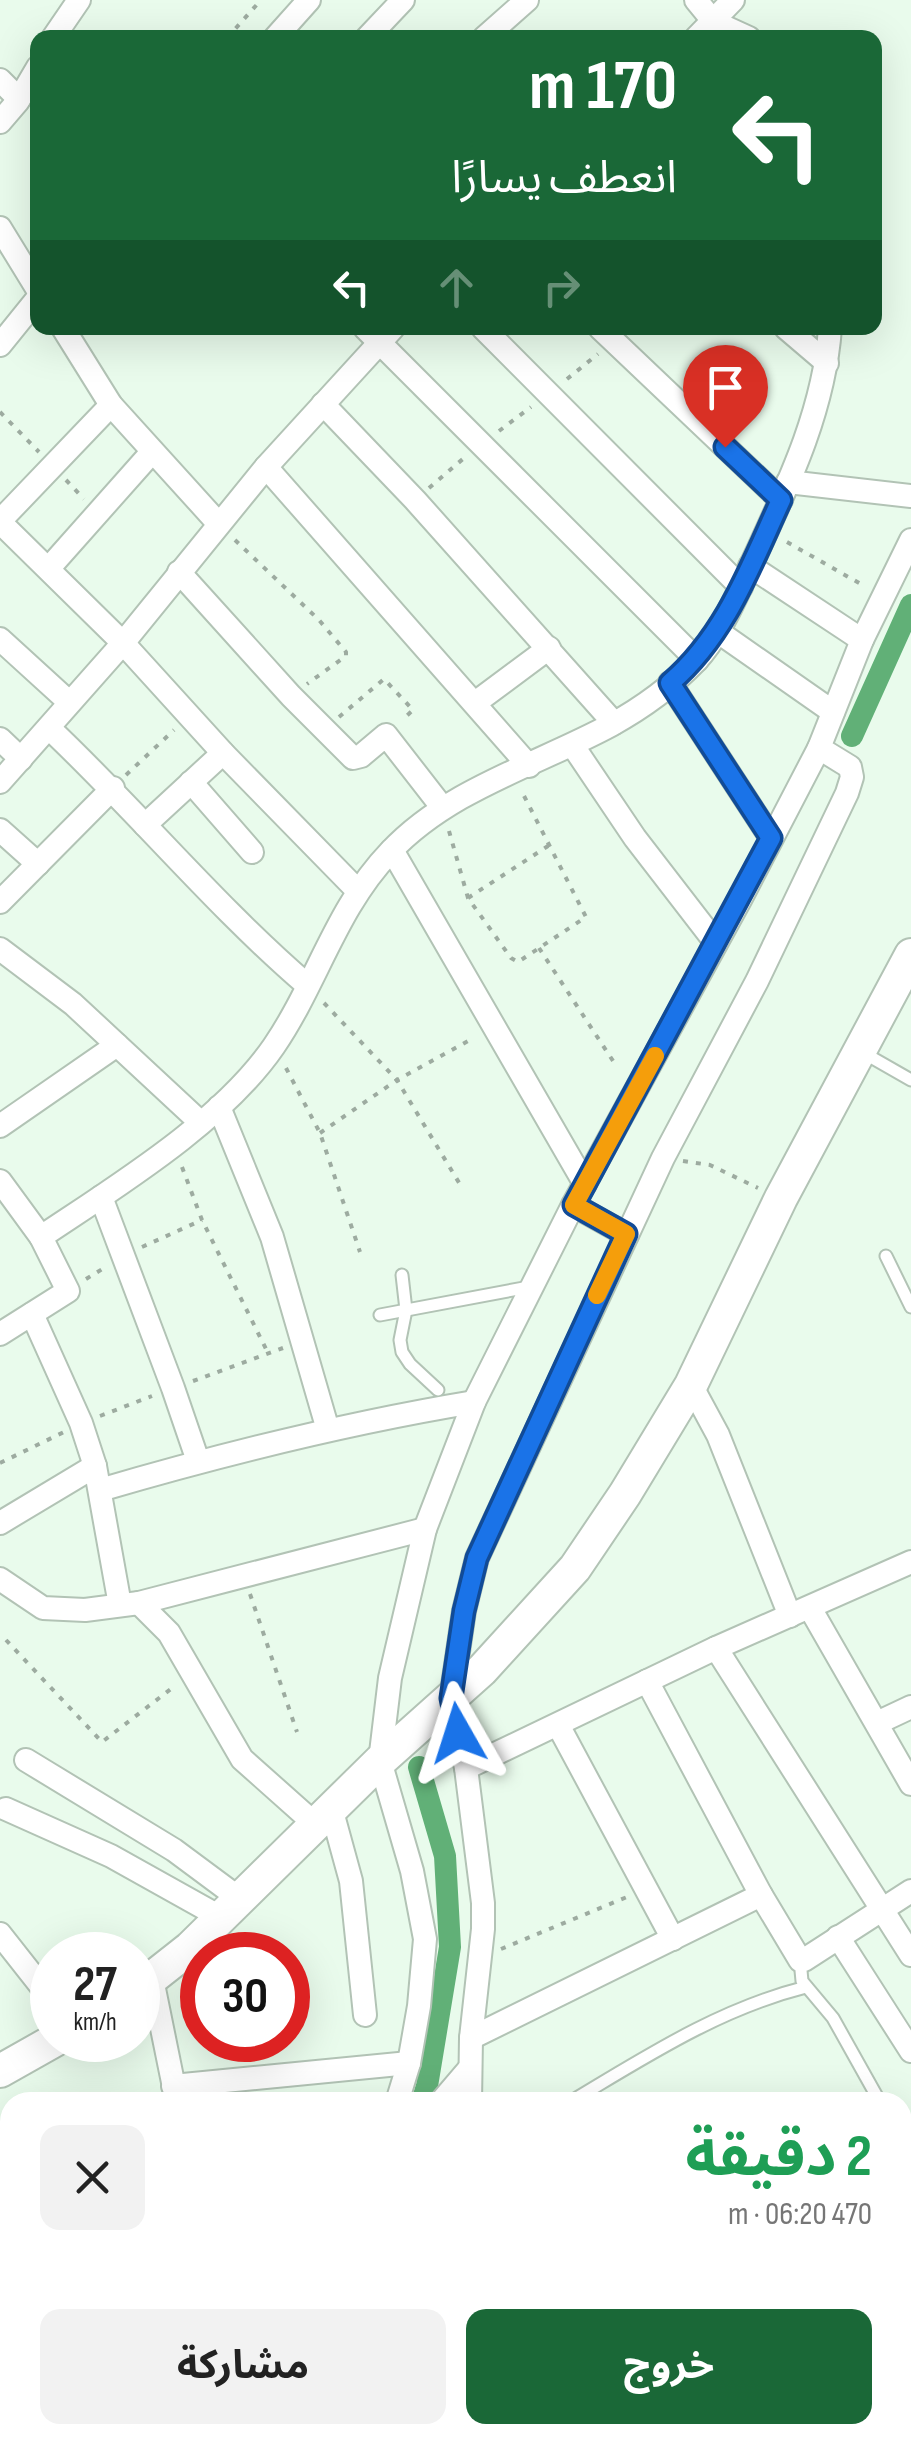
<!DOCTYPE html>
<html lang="ar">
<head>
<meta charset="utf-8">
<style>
	:root { --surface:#fff; --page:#f2f2f2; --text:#222; --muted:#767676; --accent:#1a6837 }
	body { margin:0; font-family:"Sofia Sans Condensed","Noto Sans Arabic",sans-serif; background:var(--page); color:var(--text); direction:rtl; height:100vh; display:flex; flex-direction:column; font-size:38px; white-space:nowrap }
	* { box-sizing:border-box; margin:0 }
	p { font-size:32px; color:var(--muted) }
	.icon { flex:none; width:55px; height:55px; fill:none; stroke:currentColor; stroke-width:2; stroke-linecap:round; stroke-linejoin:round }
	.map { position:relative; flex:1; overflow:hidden; direction:ltr }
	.drawer { position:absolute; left:0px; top:2092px; width:912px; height:352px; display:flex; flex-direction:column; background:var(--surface); border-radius:30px 30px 0 0; box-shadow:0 10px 40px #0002; direction:rtl }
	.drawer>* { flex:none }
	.top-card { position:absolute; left:30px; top:30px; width:852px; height:305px; border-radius:20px; box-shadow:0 10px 40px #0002; direction:rtl; background:#1a6837; color:#fff; overflow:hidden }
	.speed { position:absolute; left:30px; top:1932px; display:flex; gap:20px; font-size:50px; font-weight:700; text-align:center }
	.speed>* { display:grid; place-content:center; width:130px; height:130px; border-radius:50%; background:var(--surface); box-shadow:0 10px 40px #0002; line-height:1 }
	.speed small { font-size:25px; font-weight:400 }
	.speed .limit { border:15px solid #d22; background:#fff; color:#111 }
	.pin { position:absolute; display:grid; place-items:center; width:85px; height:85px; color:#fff; margin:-102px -42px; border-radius:50% 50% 50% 0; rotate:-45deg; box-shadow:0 0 10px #0007 }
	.pin .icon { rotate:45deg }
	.me { position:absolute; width:110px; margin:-55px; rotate:354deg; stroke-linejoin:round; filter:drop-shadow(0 0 8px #0008) }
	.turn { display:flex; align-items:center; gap:35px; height:210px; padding:0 40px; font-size:45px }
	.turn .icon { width:130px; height:130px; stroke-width:2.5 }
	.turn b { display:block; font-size:70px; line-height:85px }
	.lanes { display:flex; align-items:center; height:95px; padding:0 40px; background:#0003; justify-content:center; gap:50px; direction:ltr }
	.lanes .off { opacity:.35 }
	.round { display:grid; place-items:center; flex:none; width:105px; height:105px; border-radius:20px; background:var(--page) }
	.head { display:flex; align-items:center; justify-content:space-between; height:170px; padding:0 40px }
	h1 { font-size:60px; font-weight:700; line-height:75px; color:#1e9e55 }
	.action { display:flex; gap:20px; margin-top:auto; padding:20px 40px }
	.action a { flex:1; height:115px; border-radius:20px; background:var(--accent); color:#fff; font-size:40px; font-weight:700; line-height:115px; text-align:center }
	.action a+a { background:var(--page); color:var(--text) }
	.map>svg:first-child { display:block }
</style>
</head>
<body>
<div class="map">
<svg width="911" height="2443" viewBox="0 0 911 2443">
	<rect width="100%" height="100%" fill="#e9fbec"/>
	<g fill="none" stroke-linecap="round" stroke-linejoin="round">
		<g stroke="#61b077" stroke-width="22">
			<polyline points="852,736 911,605"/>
			<polyline points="419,1767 445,1856 450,1947 427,2086 422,2102"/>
		</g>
		<g stroke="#b2c3b5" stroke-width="15">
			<g id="service">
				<polyline points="862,1052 911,1080"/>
				<polyline points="886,1256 911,1307"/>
				<polyline points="402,1275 406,1310 400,1340 402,1352 410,1364 438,1390"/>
				<polyline points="380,1315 529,1287"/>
				<polyline points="800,1960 802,1981 833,2018 880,2102"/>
				<path d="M 570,2102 C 647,2056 719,2009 806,1987"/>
				<polyline points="902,2143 911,2159"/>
			</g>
		</g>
		<g stroke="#b2c3b5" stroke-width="26">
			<g id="minor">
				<polyline points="696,0 714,22 749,38"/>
				<polyline points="53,38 79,0"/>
				<polyline points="275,38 309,0"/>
				<polyline points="367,38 403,0"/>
				<polyline points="484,38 527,0"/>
				<polyline points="696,38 733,0"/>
				<polyline points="0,80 19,99"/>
				<polyline points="0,122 18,101 38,67"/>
				<polyline points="0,228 38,290"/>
				<polyline points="63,328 111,405 218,523"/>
				<polyline points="365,328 697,660"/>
				<polyline points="483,328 741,587"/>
				<polyline points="600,328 781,500"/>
				<polyline points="786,328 827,363"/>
				<polyline points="0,345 38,298"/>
				<polyline points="323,404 415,500 614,723"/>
				<polyline points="266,467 529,766"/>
				<polyline points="788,482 911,496"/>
				<polyline points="0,521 111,405"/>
				<polyline points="0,522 123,643 223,753 357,890"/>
				<polyline points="750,566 862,640"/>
				<polyline points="49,568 152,452"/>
				<polyline points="179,572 291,696 353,758 361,756 386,735 442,807"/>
				<polyline points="717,631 833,712"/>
				<polyline points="0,639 69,702"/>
				<polyline points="670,683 771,838"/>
				<polyline points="475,703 549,648"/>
				<path d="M 49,728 C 137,811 215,906 307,985"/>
				<polyline points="0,739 21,759"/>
				<polyline points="573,746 635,838 716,943"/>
				<polyline points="0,782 123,643 266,467 393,328"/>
				<polyline points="191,782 252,852"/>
				<polyline points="145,825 223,753"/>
				<polyline points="0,830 38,864"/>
				<polyline points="392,850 585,1184"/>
				<polyline points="0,902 113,788"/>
				<polyline points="0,949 73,1004 200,1122"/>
				<polyline points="219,1107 272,1237 328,1430"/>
				<polyline points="0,1126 117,1045"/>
				<path d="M 0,1181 L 41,1237 C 117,1186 222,1122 274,1046 C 317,983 336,908 390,852 C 449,789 537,765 611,725 C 642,708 672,686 696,661 C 721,634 736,596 752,563 C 787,487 824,412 830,328"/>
				<polyline points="101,1197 173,1388 198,1461"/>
				<polyline points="573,1205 627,1235"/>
				<polyline points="32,1314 81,1423 95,1466 120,1605"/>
				<polyline points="0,1334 68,1291 41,1237"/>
				<polyline points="691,1385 718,1435 790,1616"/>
				<path d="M 100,1490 C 223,1454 347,1423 474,1402"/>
				<polyline points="0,1523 95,1466"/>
				<polyline points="0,1579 43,1608 85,1610 139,1603 425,1529"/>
				<polyline points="139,1603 169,1633 242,1759 315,1824"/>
				<polyline points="810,1608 911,1784"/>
				<polyline points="716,1648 911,1955"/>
				<polyline points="647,1681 761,1895 800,1960 804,1960 911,1891"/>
				<polyline points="877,1723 911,1707"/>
				<polyline points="558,1725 673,1939"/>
				<polyline points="26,1760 174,1850 240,1899"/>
				<polyline points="466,1768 716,1648 911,1562"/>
				<polyline points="331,1808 351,1881 365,2015"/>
				<polyline points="6,1809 111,1856 222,1918"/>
				<polyline points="0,1934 52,2000"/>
				<polyline points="838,1937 911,2051"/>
				<polyline points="152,1979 177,2102"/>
				<polyline points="471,2038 761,1895"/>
				<polyline points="173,2086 409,2063"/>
				<polyline points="397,2102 409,2063 419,2006 425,1939 412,1871 380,1761 390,1678 425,1529 474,1402 573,1205 740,900 819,748"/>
				<polyline points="441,2102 470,2068"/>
				<polyline points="470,2102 471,2038 483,1929 483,1903 466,1768 451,1699 464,1611 477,1558 663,1158 757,981 847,793 852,777 850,767 819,748 862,640 911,540"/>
				<polyline points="0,2327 10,2326"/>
				<polyline points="0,2417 10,2417"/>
				<polyline points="217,2435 217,2443"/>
				<polyline points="462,2435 467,2443"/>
				<polyline points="289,2443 291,2435"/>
				<polyline points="330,2443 332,2435"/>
				<polyline points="421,2443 426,2435"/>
			</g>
		</g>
		<g stroke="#b2c3b5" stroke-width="36">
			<g id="secondary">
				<polyline points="138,1989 190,1948 380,1761 482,1670 575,1568 625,1494 691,1385 781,1198 911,955"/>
				<polyline points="0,2071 55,2040"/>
			</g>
		</g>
		<g stroke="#9daba0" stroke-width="4" stroke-dasharray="5 8" stroke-linecap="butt">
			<polyline points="227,38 261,0"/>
			<polyline points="567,379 598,354"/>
			<polyline points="0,412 39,452"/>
			<polyline points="499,431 531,407"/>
			<polyline points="66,480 84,499"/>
			<polyline points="429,488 464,458"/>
			<polyline points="235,540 319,620 346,652 346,656 307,684"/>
			<polyline points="787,542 866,587"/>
			<polyline points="339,717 384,679 413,710 402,720"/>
			<polyline points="126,775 174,730"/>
			<polyline points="449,831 468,898 511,958 518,962 586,917 521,790"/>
			<polyline points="468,898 548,846"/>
			<polyline points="539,948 617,1067"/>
			<polyline points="324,1003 397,1080 461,1186"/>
			<polyline points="286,1068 320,1133 360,1252"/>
			<polyline points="320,1133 397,1080 468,1041"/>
			<polyline points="683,1161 710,1165 758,1188"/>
			<polyline points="182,1167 202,1220 268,1353"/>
			<polyline points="142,1247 202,1220"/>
			<polyline points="86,1279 104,1268"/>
			<polyline points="193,1381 283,1348"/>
			<polyline points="100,1416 152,1396"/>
			<polyline points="0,1463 64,1432"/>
			<polyline points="250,1594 297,1732"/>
			<polyline points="6,1640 102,1742 176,1685"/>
			<polyline points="501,1949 627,1897"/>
			<polyline points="0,2165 10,2187"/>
		</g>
		<use href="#service" stroke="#fff" stroke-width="11"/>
		<use href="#minor" stroke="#fff" stroke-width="22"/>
		<use href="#secondary" stroke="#fff" stroke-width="32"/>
	</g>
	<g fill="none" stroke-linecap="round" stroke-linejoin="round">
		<g stroke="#114b97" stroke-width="25">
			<path id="route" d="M 458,1733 L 451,1698 L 464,1611 L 477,1558 L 626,1234 L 574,1205 L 771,838 L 670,683 C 726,635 751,565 781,500 L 725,447"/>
		</g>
		<use href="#route" stroke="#1a73e8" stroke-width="18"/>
		<polyline stroke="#f59e0b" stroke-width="18" points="597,1295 626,1234 574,1205 655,1056"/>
	</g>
</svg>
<div class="speed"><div>27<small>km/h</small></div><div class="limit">30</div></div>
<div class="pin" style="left:725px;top:447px;background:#d93025"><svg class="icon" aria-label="arrive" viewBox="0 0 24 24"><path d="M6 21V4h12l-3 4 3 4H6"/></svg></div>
<svg class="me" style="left:458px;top:1733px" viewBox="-20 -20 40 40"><path d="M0-17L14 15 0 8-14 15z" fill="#1a73e8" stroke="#fff" stroke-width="4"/></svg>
<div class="top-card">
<div class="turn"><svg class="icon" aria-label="left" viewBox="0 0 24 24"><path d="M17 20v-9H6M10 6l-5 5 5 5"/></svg><div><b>170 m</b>انعطف يسارًا</div></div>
<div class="lanes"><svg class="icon" aria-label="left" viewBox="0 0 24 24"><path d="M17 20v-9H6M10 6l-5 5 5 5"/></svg><svg class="icon off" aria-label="ahead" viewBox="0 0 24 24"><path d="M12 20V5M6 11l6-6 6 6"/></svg><svg class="icon off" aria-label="right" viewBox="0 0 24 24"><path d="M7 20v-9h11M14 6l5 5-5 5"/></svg></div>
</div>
<section class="drawer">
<div class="head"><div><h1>2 دقيقة</h1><p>470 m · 06:20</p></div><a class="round"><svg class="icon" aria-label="close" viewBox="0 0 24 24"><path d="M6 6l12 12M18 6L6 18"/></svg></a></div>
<div class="action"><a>خروج</a><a>مشاركة</a></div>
</section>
</div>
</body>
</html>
